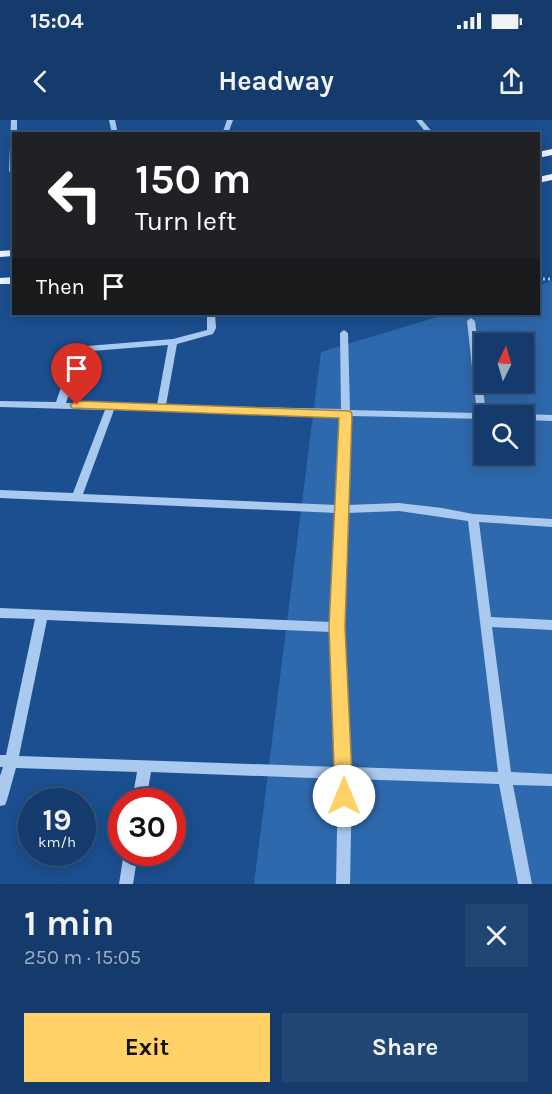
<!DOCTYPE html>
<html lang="en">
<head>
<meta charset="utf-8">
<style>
	:root { --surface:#143b6b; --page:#214673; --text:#f1f3f6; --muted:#9dadc1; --line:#33557e; --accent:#ffd166 }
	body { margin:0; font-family:Karla,sans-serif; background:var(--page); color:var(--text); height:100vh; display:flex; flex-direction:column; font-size:22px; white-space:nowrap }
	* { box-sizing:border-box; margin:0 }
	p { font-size:20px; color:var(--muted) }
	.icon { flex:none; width:33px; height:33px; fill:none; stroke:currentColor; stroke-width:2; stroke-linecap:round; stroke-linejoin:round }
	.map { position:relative; height:764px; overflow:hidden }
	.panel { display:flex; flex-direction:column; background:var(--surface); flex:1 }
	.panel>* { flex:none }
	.guide { position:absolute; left:12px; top:12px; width:528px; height:183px; border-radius:0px; box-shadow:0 3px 15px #0003,0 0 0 2px var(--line); background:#202124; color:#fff; overflow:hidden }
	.needle { width:39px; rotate:5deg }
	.controls { position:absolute; left:474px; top:213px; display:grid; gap:12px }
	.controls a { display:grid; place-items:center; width:60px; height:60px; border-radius:0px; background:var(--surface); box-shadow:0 3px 15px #0003,0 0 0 2px var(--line); font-size:30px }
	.speed { position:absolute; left:18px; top:668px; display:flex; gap:12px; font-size:30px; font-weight:700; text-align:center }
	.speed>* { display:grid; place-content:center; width:78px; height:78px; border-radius:50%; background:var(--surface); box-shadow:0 3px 15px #0003,0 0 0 2px var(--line); line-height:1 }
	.speed small { font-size:15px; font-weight:400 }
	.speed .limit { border:9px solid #d22; background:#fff; color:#111 }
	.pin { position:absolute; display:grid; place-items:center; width:51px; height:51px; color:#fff; margin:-62px -26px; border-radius:50% 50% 50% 0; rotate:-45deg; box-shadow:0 0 6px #0007 }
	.pin .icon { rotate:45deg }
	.me { position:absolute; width:66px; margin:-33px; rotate:0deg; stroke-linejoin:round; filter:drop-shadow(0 0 4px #0008) }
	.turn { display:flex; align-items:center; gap:21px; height:126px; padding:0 24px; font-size:27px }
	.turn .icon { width:78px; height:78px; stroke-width:2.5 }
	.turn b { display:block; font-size:42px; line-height:51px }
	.then { display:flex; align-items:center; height:57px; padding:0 24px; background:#0003; gap:12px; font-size:22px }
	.round { display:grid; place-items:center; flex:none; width:63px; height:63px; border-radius:0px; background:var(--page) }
	.summary { display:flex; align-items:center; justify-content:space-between; height:102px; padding:0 24px }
	h1 { font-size:36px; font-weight:700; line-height:45px }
	.button { display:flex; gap:12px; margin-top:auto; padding:12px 24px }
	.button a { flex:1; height:69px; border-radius:0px; background:var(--accent); color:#111; font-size:24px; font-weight:700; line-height:69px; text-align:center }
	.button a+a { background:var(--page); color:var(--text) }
	.status { display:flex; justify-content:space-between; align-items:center; height:42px; padding:0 30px; background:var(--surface); direction:ltr }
	.status svg { height:16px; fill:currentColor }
	header { display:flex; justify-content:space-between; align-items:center; height:78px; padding:0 24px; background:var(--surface); font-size:27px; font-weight:700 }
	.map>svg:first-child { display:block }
</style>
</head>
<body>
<div class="status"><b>15:04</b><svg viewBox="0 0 49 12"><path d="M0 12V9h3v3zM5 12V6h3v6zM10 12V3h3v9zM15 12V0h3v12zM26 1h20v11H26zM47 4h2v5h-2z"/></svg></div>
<header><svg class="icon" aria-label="back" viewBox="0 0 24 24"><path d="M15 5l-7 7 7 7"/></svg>Headway<svg class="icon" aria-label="share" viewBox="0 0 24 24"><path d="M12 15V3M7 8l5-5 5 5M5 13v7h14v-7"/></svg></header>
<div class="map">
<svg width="552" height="764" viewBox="0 0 552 764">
	<rect width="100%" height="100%" fill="#1b4f8f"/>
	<path fill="#2e69ad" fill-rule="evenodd" d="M 552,161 L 552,764 L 254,764 L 321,232 L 447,194 L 538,194 L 539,165 ZM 484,224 L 524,224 L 524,262 L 484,262 ZM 484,296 L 524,296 L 524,334 L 484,334 Z"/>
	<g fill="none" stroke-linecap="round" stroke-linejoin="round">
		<polyline stroke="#a9c9ee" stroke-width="3" stroke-dasharray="2 3" stroke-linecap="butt" points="538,159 552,159"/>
		<g fill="#a9c9ee" fill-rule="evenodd">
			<polygon points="11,0 17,0 17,14 14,14 14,56 9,51"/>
			<polygon points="109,0 115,0 118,14 112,14"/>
			<polygon points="227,0 233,0 228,14 222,14"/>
			<polygon points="416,0 422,0 434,14 427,14"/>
			<path d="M 207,194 L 215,194 L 216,208 L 213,214 L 177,224 L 166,285 L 341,289 L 340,213 L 344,210 L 348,213 L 350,290 L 477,293 L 467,201 L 471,198 L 475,201 L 486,294 L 488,296 L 484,296 L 484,299 L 351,296 L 348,385 L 399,383 L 442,388 L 473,394 L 552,399 L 552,407 L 479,402 L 491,497 L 552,500 L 552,510 L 492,507 L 511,652 L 552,654 L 552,666 L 513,665 L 532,764 L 518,764 L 499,664 L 352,659 L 350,764 L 336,764 L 338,659 L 151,652 L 146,681 L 132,681 L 137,652 L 16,648 L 7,680 L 5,685 L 0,686 L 0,656 L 3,647 L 0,647 L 0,635 L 6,635 L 35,499 L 0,498 L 0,488 L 331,502 L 337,393 L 0,378 L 0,370 L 73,373 L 105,290 L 0,287 L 0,281 L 56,282 L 70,242 L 87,226 L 173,219 L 207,210 ZM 168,225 L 157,285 L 66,283 L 79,243 L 92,231 ZM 114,290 L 341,296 L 337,385 L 83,374 ZM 399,391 L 468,401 L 498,652 L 351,647 L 343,507 L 347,393 ZM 47,500 L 331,512 L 338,647 L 19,636 Z"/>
			<polygon points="524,294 552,295 552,301 524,300 524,296 520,296"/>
			<polygon points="124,732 138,732 133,764 119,764"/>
		</g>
		<g fill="#f0f6ff" fill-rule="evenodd">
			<polygon points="552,29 552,35 538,38 538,32"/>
			<polygon points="552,54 552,60 538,63 538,57"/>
			<polygon points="14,130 14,136 0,137 0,131"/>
			<polygon points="14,157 14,164 0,164 0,158"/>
		</g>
	</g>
	<polygon fill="#ffd166" stroke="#a68842" stroke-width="1.5" points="77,281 350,291 352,294 345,507 353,676 351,682 344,684 338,682 335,676 329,507 339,298 72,288 70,285"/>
</svg>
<div class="controls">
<a><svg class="needle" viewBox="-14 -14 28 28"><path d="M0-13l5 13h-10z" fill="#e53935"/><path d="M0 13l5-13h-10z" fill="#9dadc1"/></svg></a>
<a><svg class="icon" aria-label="search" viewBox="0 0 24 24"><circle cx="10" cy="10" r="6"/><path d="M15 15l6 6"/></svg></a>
</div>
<div class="speed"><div>19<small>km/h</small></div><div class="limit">30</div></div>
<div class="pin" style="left:77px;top:285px;background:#d93025"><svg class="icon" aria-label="arrive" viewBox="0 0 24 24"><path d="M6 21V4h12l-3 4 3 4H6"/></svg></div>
<svg class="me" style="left:344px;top:676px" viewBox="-20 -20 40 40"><circle r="19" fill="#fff"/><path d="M0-13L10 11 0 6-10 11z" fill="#ffd166"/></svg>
<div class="guide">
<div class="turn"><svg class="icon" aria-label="left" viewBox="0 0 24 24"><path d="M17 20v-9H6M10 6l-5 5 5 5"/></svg><div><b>150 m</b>Turn left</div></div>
<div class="then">Then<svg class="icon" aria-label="arrive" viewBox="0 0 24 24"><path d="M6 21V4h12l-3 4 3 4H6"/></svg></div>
</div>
</div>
<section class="panel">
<div class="summary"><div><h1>1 min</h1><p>250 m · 15:05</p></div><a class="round"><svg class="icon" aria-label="close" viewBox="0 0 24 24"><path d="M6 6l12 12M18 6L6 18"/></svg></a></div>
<div class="button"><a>Exit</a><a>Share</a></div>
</section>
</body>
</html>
